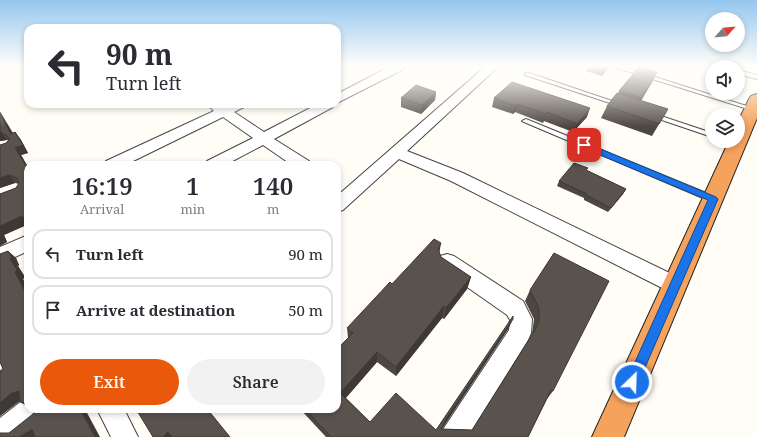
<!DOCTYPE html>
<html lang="en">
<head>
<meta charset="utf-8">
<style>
	:root { --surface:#fff; --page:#f2f2f3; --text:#2b2b33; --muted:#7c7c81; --line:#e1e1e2; --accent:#ea580c }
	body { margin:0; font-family:"Noto Serif",serif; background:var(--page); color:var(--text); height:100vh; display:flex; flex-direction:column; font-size:15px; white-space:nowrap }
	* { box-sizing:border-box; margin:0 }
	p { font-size:13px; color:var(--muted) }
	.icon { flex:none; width:22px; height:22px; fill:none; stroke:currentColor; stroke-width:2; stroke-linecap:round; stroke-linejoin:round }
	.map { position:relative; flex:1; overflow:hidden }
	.details { position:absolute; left:24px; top:161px; width:317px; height:252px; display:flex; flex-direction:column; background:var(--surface); border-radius:12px; box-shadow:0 2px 6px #0003 }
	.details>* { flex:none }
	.top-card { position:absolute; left:24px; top:24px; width:317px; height:84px; border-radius:12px; box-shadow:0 2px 6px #0003; background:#fff; color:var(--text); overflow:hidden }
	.needle { width:26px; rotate:63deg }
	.tools { position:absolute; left:705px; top:12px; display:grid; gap:8px }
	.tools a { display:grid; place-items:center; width:40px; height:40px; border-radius:50%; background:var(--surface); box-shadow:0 2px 6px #0003; font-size:20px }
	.pin { position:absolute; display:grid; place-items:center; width:34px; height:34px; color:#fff; margin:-17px; border-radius:8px; box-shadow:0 2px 6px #0006 }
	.me { position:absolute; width:44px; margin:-22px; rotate:24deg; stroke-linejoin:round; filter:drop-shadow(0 0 3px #0008) }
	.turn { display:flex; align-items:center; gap:14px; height:84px; padding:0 16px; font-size:18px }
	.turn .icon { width:52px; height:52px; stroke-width:2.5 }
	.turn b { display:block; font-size:28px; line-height:34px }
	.eta { display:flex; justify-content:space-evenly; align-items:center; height:68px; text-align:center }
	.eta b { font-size:24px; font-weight:600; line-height:28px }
	.action { display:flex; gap:8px; margin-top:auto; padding:8px 16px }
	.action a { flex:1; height:46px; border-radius:24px; background:var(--accent); color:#fff; font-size:16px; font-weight:600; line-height:46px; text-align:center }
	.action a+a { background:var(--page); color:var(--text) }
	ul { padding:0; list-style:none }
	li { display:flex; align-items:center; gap:12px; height:50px; margin:0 8px 6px; padding:0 8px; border:2px solid var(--line); border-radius:12px }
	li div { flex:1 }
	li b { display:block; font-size:15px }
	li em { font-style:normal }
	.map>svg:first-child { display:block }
</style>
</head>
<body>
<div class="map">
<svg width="757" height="437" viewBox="0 0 757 437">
	<rect width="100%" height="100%" fill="#fffdf5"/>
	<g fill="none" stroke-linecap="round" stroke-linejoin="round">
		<g stroke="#444" stroke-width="2">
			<g id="lane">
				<polygon points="611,66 620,66 756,109 753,111 751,110"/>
				<polygon points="714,66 723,66 724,67 715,67"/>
				<polygon points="738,70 757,75 757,79 738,74"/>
				<polygon points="525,73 529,73 624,105 623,106 619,106 525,75"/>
				<polygon points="652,113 712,133 712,137 650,116 650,114"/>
				<polygon points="526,119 716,197 717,199 716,201 710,201 524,122 522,121"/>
			</g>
		</g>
		<g stroke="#444" stroke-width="2">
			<g id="street">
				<polygon points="391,66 406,66 404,69 337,103 337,94"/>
				<polygon points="486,66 499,66 407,151 463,173 682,279 685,285 682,291 675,294 668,291 451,181 399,159 343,210 337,212 337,196"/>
				<polygon points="211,104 222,104 225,106 228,104 246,104 244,107 234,112 264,132 318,104 335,104 333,107 274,139 309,161 311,165 292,165 263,145 225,165 205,165 207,161 253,138 223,117 125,165 104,165 106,161 214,111 209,106"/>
				<polygon points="28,235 28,251 0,264 0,247"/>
				<polygon points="447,254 454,256 523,301 532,319 531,333 528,340 468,437 440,437 444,428 509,330 510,320 507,315 440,268 437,262 440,256"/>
				<polygon points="28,398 28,409 45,409 41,418 18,437 0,437 0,418 23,400"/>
				<polygon points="97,409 124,409 138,437 111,437"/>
			</g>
		</g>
		<g stroke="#222" stroke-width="2">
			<polygon id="highway" points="757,94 757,118 624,437 592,437 729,141 738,141 738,122 749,99 751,96"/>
		</g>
		<use href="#lane" fill="#fff" fill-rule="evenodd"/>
		<use href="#street" fill="#fff" fill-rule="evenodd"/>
		<use href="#highway" fill="#f5a25d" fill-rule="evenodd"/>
	</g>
	<g fill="#4d4742">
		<polygon points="610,66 602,76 586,71 588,67"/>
		<polygon points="657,72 641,101 668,109 652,136 601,118 607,106 618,94 619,91"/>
		<polygon points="436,92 435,100 421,114 401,107 401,98"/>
		<polygon points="494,98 587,117 573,132 544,121 543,123 515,112 513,114 492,107"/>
		<polygon points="0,112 13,133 15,132 21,140 28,153 21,155 28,167 28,226 27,225 4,235 7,242 0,246 0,194 16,188 19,184 15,183 0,188 6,143 8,140 7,140 0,141"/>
		<polygon points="586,170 626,189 623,194 608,212 584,200 584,198 557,186 559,181"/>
		<polygon points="8,251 16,258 19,265 18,266 25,277 23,279 28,289 28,407 20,402 20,401 0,416 0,371 3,369"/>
		<polygon points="554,253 553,391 547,399 528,437 326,437 300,409 337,409 348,338 347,328 440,254 441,257 471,277 467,289 444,319 442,318 396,376 377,362 346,398 370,422 436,430 513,319 508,329 442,429 472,430 531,337 532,333 534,319 525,301 530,290"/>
	</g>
	<g fill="#3f3936">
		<polygon points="608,66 610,66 602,76 603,72"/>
		<polygon points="657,72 653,81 637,107 641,98"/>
		<polygon points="436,92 435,100 421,114 422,105"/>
		<polygon points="517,104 515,112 513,114 515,106"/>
		<polygon points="590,108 587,117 573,132 577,124"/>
		<polygon points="0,112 1,113 17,141 11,134 0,114"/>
		<polygon points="0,132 1,132 7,140 0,141"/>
		<polygon points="15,132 21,140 28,153 21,155 28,167 28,169 15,148"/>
		<polygon points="9,175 15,183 0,188 0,178"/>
		<polygon points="626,189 623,194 608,212 611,208"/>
		<polygon points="22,216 28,224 4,235 7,242 0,246 0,226"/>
		<polygon points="441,243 439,255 438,249"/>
		<polygon points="8,251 16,258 19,265 18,266 25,277 23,279 28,289 28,297 15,272"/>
		<polygon points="471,277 467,289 444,319 446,308"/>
		<polygon points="444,306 442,318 396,376 396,367"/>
		<polygon points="513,319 508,329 443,427 439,437 446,419"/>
		<polygon points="377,352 377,362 342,402 340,393"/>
		<polygon points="19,391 22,399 0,416 0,403 12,393"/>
		<polygon points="80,409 85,409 100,437 95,437"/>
		<polygon points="207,409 214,409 210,412 230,437"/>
		<polygon points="32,429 36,437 19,437"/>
		<polygon points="168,432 174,437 163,437"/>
	</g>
	<g fill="#5a524d" stroke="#3f3936">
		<polygon points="589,66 608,66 603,72 588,67"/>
		<polygon points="639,67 657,72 641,98 619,91"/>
		<polygon points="512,82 590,108 577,124 547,112 546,114 517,104 515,106 494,98"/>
		<polygon points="416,85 436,92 422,105 401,98"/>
		<polygon points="617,93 668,109 659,124 607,106"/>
		<polygon points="0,114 11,134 15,132 23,145 15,148 28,169 28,226 22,216 0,226 0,194 16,188 19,183 17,178 9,175 0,178 0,145 6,143 10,139 6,135 0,132"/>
		<polygon points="574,163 588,168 586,170 626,189 611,208 586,195 587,194 559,181"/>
		<polygon points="434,239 441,243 438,249 441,257 471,277 446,308 444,306 396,367 377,352 340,393 370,422 396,393 436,430 513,316 513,319 446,419 441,429 472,430 535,330 539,322 539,308 530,290 554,253 609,281 553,391 551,390 528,437 331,437 305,409 337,409 337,349 353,333 347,328 390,282 392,284"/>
		<polygon points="8,251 12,258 10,259 17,270 15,272 28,297 28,403 20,402 19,391 12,393 0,403 0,371 3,369 0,362 0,254"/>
		<polygon points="35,409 80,409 95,437 35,437 32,429 19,437 0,437 0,433 9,433 33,414"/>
		<polygon points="136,409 207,409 230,437 172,437 168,432 163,437 153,437"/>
	</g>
	<linearGradient id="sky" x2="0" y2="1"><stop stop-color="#95c6ee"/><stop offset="0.52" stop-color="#fffefa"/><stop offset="1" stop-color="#fffefa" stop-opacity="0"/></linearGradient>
	<rect width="757" height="127" fill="url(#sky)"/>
	<polygon fill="#1a73e8" stroke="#114b97" points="581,143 586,143 716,197 718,199 637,386 632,388 628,386 626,382 708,200 581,147"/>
</svg>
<div class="tools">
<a><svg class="needle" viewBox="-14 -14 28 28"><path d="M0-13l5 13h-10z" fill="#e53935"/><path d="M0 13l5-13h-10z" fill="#7c7c81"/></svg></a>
<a><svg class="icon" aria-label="sound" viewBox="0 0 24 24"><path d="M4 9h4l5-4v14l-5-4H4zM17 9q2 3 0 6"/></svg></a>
<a><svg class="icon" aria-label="layers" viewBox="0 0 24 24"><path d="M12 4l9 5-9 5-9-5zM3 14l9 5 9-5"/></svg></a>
</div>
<div class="pin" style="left:584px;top:145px;background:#d93025"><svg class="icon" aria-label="arrive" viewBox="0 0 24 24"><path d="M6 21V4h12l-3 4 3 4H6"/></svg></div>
<svg class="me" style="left:632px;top:382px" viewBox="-20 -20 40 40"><circle r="17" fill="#1a73e8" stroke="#fff" stroke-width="3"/><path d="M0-11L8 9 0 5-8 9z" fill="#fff"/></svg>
<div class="top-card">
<div class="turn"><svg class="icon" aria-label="left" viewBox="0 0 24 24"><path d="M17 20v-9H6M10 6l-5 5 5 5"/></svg><div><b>90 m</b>Turn left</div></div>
</div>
<section class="details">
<div class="eta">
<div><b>16:19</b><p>Arrival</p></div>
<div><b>1</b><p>min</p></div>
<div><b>140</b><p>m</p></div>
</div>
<ul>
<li><svg class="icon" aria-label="left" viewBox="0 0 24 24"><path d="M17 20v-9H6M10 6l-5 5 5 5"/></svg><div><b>Turn left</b></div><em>90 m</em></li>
<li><svg class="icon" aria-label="arrive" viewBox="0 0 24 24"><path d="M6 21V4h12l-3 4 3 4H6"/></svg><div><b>Arrive at destination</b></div><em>50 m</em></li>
</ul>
<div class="action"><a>Exit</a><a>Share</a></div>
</section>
</div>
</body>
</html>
